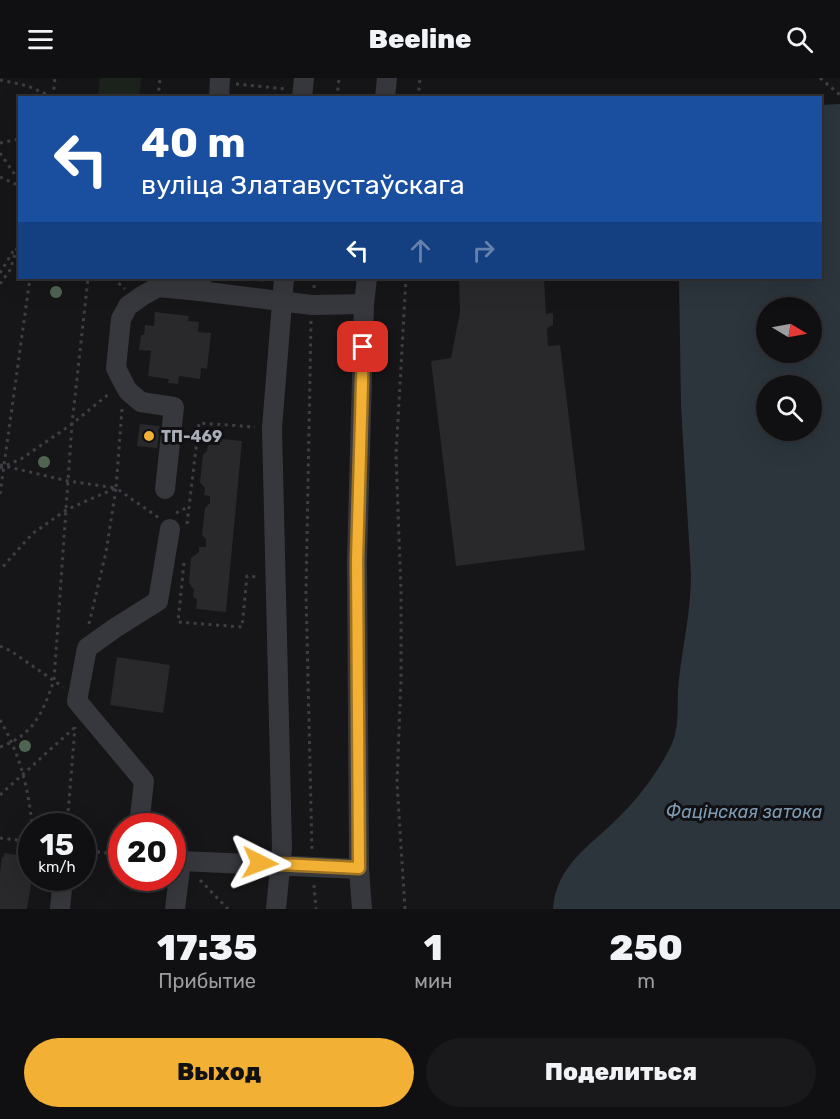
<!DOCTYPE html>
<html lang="ru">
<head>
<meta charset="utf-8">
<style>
	:root { --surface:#101012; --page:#19191b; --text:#f1f3f6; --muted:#9c9d9f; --line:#303032; --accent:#f2b134 }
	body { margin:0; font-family:Rubik,sans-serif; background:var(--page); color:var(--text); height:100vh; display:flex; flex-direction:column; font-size:22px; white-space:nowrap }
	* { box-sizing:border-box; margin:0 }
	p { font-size:20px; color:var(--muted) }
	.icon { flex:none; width:33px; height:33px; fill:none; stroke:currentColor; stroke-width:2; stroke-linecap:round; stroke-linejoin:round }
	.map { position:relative; height:831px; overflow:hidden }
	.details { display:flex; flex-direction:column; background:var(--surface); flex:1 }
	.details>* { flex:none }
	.hud { position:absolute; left:18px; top:18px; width:804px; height:183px; border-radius:0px; box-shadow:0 6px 24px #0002,0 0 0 2px var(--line); background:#1a4fa0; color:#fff; overflow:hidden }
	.needle { width:39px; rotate:100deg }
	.controls { position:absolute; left:756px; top:219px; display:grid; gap:12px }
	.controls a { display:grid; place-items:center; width:66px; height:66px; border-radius:50%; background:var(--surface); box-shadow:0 6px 24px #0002,0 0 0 2px var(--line); font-size:30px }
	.speed { position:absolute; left:18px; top:735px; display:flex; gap:12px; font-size:30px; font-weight:700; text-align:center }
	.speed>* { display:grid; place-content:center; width:78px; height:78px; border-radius:50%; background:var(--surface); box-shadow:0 6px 24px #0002,0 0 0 2px var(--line); line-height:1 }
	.speed small { font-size:15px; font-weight:400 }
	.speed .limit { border:9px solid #d22; background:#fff; color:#111 }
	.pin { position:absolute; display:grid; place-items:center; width:51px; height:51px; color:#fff; margin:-26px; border-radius:12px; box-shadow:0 3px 9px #0006 }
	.me { position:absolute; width:66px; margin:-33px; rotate:93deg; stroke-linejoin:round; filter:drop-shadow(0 0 4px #0008) }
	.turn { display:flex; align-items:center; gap:21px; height:126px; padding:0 24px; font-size:27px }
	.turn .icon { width:78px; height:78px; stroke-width:2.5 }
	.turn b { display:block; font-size:42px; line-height:51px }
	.lanes { display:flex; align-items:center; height:57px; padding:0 24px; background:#0003; justify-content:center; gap:30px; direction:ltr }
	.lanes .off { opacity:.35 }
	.eta { display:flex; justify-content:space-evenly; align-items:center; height:102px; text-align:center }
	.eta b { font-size:36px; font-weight:800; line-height:42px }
	.primary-button { display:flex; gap:12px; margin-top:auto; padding:12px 24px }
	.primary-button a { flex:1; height:69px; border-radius:36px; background:var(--accent); color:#111; font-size:24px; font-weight:800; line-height:69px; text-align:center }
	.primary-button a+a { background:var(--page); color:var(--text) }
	header { display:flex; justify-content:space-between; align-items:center; height:78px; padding:0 24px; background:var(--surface); font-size:27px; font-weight:800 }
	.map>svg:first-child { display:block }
</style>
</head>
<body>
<header><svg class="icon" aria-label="menu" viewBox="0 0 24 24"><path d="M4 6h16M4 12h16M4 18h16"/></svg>Beeline<svg class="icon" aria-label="search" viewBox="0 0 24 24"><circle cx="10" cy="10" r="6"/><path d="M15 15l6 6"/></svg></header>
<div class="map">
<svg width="840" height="831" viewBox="0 0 840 831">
	<rect width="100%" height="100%" fill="#161618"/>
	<polygon fill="#1c231d" points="100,0 141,0 139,19 98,19"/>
	<path fill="#2c353c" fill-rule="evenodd" d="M 840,26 L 840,831 L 553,831 C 556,786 592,767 620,738 C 640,718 658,694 671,668 C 681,646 676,624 679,601 C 683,566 691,532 691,497 L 681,328 L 679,200 L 820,200 L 821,27 ZM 766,230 L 812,230 L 812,274 L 766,274 ZM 766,308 L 812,308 L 812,352 L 766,352 Z"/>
	<g fill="#29292c">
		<polygon points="237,200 264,200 263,204"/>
		<polygon points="459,200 544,200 546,236 553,235 553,247 547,250 548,268 560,267 585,472 456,488 431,283 451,280 460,234"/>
		<polygon points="155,234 189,238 188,243 199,244 198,254 211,255 207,291 201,290 200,301 179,298 178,306 168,305 169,301 148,298 151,273 139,272 141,257 144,257 145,247 154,248"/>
		<polygon points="140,346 160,348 157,370 137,368"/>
		<polygon points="213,360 242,363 226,534 196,531 197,521 193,519 194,512 189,505 191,480 199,474 199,469 206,469 206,461 202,457 205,430 210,425 210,418 204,417 205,410 200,404 203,377 207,373 208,367 213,367"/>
		<polygon points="117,579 170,587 163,635 110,627"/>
		<polygon points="4,775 31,779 31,799 32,800 27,831 0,831 0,794 2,779 4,779"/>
	</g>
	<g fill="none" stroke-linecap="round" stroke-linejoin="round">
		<g stroke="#3d3f44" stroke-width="3" stroke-dasharray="3 4.5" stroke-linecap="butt">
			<polyline points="820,0 840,17"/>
			<polyline points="0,2 28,8 55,20"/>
			<polyline points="236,6 286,11"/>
			<polyline points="53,19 55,0"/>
			<polyline points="158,20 160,0"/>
			<polyline points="337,20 339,0"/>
			<polyline points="418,20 420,0"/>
			<polyline points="0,65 20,61"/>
			<polyline points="0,75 20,104"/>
			<polyline points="0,99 20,108"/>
			<polyline points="0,195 15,170"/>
			<polyline points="113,200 125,211"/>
			<polyline points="0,206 10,192 19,164"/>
			<polyline points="314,210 315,200"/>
			<polyline points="311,243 306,515 312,773"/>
			<polyline points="122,331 116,410 159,440"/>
			<polyline points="0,387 68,403 116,410 66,432 32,456 0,492"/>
			<polyline points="0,390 21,381 72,346 110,315"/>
			<polyline points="0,416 30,200"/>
			<polyline points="176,435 188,429"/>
			<polyline points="187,446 199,345 255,349"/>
			<polyline points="184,485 178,544 242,549 247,498 259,499"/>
			<polyline points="89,546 106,474 116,410"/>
			<polyline points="0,568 11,573 63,609"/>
			<path d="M 0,642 C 19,674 29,711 32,748"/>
			<path d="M 0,669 C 34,657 43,634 54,602 L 72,346 L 88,200"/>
			<polyline points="0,717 74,650"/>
			<polyline points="67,748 75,649"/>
			<polyline points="0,760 32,764"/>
			<polyline points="82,772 122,777"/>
			<polyline points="200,802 228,831"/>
			<polyline points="314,807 316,831"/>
			<polyline points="405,831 397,705 401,602 401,514 396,377 406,200"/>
		</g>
		<g stroke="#37383d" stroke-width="20">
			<polyline points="219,20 220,0"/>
			<polyline points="302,20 304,0"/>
			<polyline points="385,20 387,0"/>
			<polyline points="200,213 312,227 364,226"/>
			<polyline points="165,411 174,329 141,324 128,313 123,304 116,290 121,241 128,228 142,218 158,209 200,213 201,200"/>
			<polyline points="139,748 144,703 77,623 87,570 115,550 158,523 170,451"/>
			<polyline points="172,780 181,783 359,791"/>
			<polyline points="60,831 63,800"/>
			<polyline points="175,831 181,783"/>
			<polyline points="276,831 282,770 272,350 284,200"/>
			<polyline points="362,831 359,791 357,482 364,226 367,200"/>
		</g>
	</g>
	<g fill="#506452">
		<circle cx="56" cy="214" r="6"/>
		<circle cx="44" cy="384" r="6"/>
		<circle cx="25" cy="668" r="6"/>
	</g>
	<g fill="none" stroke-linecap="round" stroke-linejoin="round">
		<g stroke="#9d7322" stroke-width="15">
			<polyline id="route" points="260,785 359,790 357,482 363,269"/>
		</g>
		<use href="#route" stroke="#f2b134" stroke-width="10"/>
	</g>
	<circle fill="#f2b134" stroke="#111113" stroke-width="2" cx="149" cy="358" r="6"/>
	<g text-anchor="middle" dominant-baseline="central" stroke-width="6" stroke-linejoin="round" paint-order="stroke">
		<g font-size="16" font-weight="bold" fill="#a8adb8" stroke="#111113" text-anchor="start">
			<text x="161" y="358">ТП-469</text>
		</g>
		<g font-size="18" font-style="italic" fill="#7f9bb3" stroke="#111113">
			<text x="744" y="734">Фацінская затока</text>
		</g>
	</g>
</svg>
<div class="controls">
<a><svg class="needle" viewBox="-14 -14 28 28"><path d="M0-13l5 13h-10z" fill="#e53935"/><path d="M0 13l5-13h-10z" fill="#9c9d9f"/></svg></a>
<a><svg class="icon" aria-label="search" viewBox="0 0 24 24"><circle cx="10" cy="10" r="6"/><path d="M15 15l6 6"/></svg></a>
</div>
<div class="speed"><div>15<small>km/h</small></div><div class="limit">20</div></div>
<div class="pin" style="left:363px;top:269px;background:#d93025"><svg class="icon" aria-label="arrive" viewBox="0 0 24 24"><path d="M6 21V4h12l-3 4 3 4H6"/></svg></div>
<svg class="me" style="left:260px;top:785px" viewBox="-20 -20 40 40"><path d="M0-17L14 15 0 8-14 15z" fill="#f2b134" stroke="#fff" stroke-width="4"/></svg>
<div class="hud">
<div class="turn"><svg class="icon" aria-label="left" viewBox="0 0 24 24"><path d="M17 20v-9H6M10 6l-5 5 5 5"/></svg><div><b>40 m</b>вуліца Златавустаўскага</div></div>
<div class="lanes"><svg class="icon" aria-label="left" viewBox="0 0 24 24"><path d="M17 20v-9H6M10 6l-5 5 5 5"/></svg><svg class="icon off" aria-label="ahead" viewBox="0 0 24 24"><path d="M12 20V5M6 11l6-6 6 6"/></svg><svg class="icon off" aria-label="right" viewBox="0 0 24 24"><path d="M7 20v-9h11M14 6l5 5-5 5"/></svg></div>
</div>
</div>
<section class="details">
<div class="eta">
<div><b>17:35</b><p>Прибытие</p></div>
<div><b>1</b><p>мин</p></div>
<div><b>250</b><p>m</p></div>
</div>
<div class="primary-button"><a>Выход</a><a>Поделиться</a></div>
</section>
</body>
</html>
